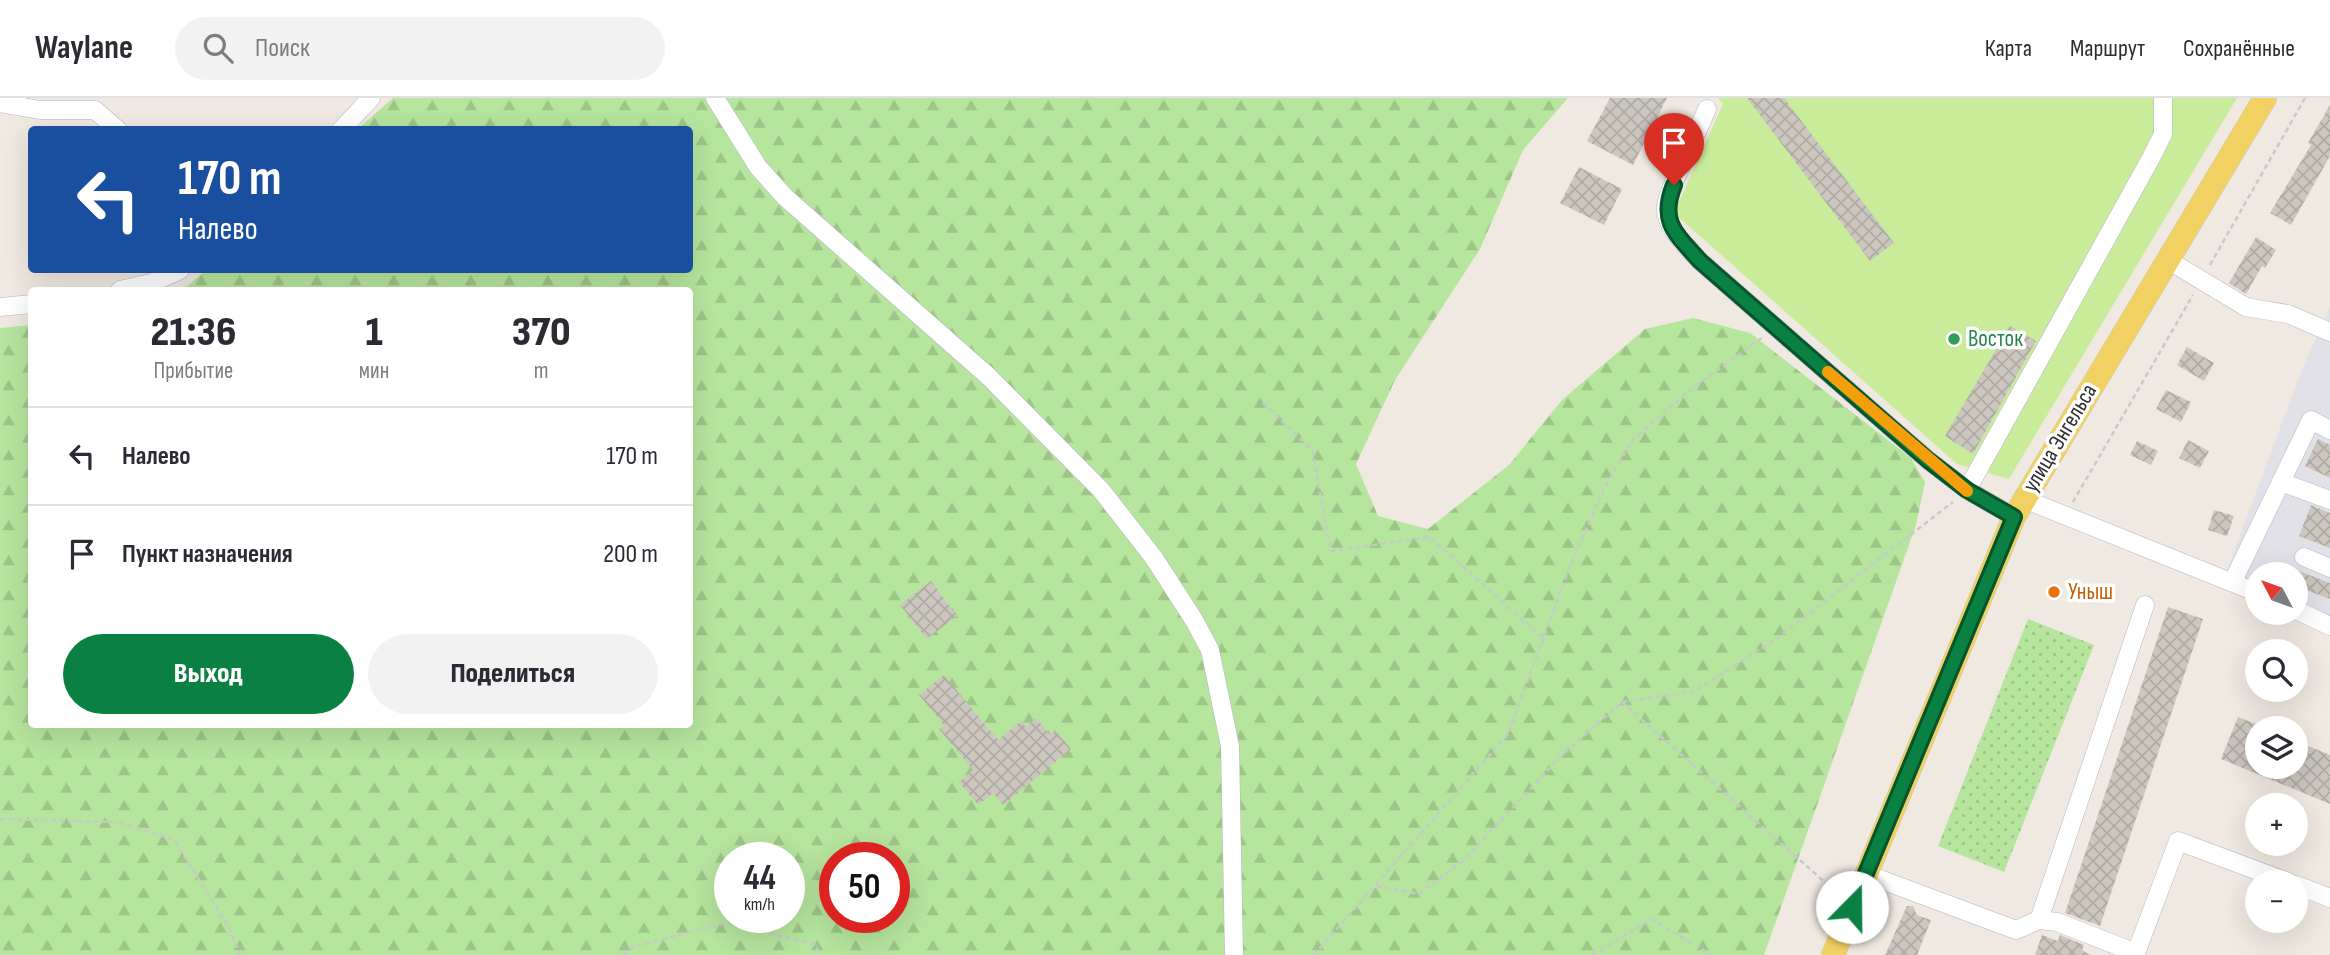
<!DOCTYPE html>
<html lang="ru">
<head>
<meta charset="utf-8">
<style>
	:root { --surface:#fff; --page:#f2f2f3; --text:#2b2b33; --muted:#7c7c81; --line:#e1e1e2; --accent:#0b8043 }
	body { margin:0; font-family:"Sofia Sans Condensed",sans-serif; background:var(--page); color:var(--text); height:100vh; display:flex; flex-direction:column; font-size:26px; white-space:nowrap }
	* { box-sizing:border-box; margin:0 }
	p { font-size:23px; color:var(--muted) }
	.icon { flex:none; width:38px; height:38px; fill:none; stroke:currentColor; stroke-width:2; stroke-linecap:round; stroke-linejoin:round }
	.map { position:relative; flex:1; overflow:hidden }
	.side { position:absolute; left:28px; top:189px; width:665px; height:441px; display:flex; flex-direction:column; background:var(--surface); border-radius:7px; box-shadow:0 7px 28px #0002 }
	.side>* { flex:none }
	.top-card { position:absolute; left:28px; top:28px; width:665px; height:147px; border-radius:7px; box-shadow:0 7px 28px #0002; background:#1a4fa0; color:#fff; overflow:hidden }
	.needle { width:46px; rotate:311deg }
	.controls { position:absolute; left:2245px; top:464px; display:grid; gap:14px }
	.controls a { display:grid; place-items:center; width:63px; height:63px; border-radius:50%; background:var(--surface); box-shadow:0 7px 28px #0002; font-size:35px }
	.speed { position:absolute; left:714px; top:744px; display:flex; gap:14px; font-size:35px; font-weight:700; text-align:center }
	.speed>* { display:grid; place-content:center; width:91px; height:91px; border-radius:50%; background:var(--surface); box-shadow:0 7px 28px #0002; line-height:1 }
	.speed small { font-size:18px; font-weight:400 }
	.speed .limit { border:10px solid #d22; background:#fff; color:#111 }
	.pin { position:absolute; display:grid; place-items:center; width:60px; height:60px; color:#fff; margin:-72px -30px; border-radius:50% 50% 50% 0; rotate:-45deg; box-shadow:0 0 7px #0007 }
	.pin .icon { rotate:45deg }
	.me { position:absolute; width:77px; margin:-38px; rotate:22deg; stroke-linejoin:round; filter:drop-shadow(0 0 5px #0008) }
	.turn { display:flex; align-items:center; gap:24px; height:147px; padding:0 35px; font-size:32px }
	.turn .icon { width:91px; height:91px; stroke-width:2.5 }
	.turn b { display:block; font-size:49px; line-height:60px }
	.eta { display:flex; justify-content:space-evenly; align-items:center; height:119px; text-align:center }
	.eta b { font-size:42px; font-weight:800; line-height:49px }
	.button { display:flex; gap:14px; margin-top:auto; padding:14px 35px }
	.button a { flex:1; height:80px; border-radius:42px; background:var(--accent); color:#fff; font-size:28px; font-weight:800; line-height:80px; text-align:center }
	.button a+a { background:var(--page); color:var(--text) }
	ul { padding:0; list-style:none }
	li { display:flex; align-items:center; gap:21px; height:98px; padding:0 35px; border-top:2px solid var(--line) }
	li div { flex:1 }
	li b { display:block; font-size:26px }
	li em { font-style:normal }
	header { display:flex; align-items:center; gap:42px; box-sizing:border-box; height:98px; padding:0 35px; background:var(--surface); border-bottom:2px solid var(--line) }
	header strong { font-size:33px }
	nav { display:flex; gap:38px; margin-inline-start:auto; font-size:24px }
	.search { width:490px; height:63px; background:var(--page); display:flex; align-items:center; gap:18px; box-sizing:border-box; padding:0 24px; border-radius:38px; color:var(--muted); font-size:26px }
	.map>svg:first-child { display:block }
</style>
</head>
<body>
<header>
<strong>Waylane</strong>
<div class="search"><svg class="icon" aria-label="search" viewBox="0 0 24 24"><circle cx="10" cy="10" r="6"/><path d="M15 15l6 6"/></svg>Поиск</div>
<nav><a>Карта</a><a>Маршрут</a><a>Сохранённые</a></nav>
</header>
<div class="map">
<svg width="2330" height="857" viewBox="0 0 2330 857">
	<defs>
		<pattern id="grass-dots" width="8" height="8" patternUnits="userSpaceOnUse" patternTransform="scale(1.75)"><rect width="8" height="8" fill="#b6e59e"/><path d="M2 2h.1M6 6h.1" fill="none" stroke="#9dc588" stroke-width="1.8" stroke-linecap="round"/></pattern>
		<pattern id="forest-firs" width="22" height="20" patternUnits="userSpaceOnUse" patternTransform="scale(1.75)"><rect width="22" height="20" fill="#b6e59e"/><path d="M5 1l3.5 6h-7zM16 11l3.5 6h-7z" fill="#9dc588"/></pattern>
		<pattern id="building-cross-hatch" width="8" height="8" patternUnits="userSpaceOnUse" patternTransform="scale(1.75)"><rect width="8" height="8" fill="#cbc7bf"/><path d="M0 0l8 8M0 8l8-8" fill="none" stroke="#afaba4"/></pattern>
	</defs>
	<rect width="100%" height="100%" fill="#efe9e1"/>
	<polygon fill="#e3e1e8" points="2330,209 2330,520 2296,504 2296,476 2258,476 2257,486 2227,472 2301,274"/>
	<polygon fill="url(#grass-dots)" points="2028,521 2094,547 2004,774 1938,748"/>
	<path fill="url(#forest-firs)" fill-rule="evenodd" d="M 393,0 L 1568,0 L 1523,52 L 1480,151 L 1395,282 L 1356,366 L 1378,418 L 1428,431 L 1509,367 L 1562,302 L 1645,231 L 1693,220 L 1750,235 L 1911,360 L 1925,384 L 1916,427 L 1764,857 L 0,857 L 0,230 L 31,227 L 32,626 L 690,626 L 690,192 L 183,192 L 206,172 L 690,172 L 690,32 L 358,31 ZM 730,760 L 789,760 L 789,819 L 730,819 ZM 835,760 L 894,760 L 894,819 L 835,819 Z"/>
	<polygon fill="#c9ec9a" points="1718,0 2237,0 2009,381 1957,366 1674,115 1723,6"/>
	<g fill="url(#building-cross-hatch)">
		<polygon points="1610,0 1667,0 1633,67 1587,43"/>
		<polygon points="1747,0 1784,0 1894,145 1870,163"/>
		<polygon points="2330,7 2330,58 2291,127 2270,115 2311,47 2308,45"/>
		<polygon points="1579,69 1622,91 1604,127 1560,105"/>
		<polygon points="2256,139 2276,152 2265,170 2262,168 2246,196 2229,185"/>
		<polygon points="2010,228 2036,243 1973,356 1945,338"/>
		<polygon points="2187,249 2214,265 2204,283 2177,267"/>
		<polygon points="2166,292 2191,304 2181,324 2156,311"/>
		<polygon points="2318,341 2330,347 2330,380 2305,368"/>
		<polygon points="2188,342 2209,353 2200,370 2179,360"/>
		<polygon points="2137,343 2158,353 2151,367 2130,357"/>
		<polygon points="2311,407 2330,415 2330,450 2299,438"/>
		<polygon points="2214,412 2234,418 2227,438 2208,432"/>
		<polygon points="2296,472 2330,485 2330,501 2296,488"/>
		<polygon points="931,483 957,518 927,541 900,507"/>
		<polygon points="2168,509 2203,521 2100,828 2065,815"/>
		<polygon points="944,577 998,642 1021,623 1026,629 1036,620 1050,637 1055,632 1071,651 1003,707 993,695 978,707 959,684 973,672 939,631 944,627 919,597"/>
		<polygon points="2238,619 2258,627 2258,668 2296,668 2296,643 2330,657 2330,706 2221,661"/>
		<polygon points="1907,808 1913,808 1917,817 1931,822 1917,857 1885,857"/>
		<polygon points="2042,837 2058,843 2060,837 2084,847 2082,852 2090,857 2035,857"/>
	</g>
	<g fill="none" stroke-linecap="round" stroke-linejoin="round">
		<g stroke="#b4b7c1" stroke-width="19">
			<g id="minor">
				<polyline points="715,0 758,69 785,99 988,278 1101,392 1154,460 1194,522 1210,552 1230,648 1234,857"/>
				<polyline points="0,5 40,12 95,12 118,32"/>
				<path d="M 1707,11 C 1700,29 1667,93 1666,108 C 1664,129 1687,149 1700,163 L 1928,362 L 1967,392 L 2014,419"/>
				<polyline points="341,32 371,0"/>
				<polyline points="2168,162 2246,209 2288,216 2330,234"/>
				<polyline points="120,192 151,185 180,172"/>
				<polyline points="0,209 32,206"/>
				<polyline points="2281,384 2330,402"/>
				<polyline points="1967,392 2151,60 2163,36 2163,0"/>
				<polyline points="2024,401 2258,495"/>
				<polyline points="2304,459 2330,470"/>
				<polyline points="2233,483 2311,322 2330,332"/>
				<polyline points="2296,512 2330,528"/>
				<polyline points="1866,776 2016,832 2039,822 2057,824 2136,855 2178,743 2288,784"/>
				<polyline points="2296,787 2330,800"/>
				<polyline points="2039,822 2145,507"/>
			</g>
		</g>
		<g stroke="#c9c9c9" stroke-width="24">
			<polyline id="major" points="1833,857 2014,419 2265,0"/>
		</g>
		<g stroke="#c9c9c9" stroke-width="2.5" stroke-dasharray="5 3.5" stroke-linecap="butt">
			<polyline points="2210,167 2305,0"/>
			<polyline points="1263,305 1312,352 1331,453 1430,439 1543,540"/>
			<polyline points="2073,404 2193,197"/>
			<polyline points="1622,604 1837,795"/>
			<polyline points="0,721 116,724 174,741 229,830 240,857"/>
			<polyline points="1377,788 1419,796 1464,762 1560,659 1622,604 1695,593 1776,541 1953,404"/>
			<polyline points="624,857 629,850 725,825 814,846 821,857"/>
			<polyline points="1314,857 1508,636 1569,471 1603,392 1632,343 1690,292 1763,239"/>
			<polyline points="1593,857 1652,821 1711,857"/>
		</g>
		<use href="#minor" stroke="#fff" stroke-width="18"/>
		<use href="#major" stroke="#f2d163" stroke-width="23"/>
	</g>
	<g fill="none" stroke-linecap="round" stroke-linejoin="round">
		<g stroke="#07532c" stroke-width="18">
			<path id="route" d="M 1674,87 C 1659,124 1676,136 1700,163 L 1928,362 L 1967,392 L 2014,419 L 1852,809"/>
		</g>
		<use href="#route" stroke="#0b8043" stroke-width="12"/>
		<polyline stroke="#f59e0b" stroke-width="12" points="1828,274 1967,393"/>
	</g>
	<circle fill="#2e9e5b" stroke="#fff" stroke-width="2.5" cx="1954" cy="241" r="7"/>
	<circle fill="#e8710a" stroke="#fff" stroke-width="2.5" cx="2054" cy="494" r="7"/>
	<g text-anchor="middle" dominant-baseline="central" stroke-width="7" stroke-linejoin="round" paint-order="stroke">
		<g font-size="23" fill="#27864d" stroke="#fff" text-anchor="start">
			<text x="1968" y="241">Восток</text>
		</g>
		<g font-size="23" fill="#2e2e2e" stroke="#fff">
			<text transform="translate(2060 340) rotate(-59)">улица Энгельса</text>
		</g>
		<g font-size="23" fill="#c56008" stroke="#fff" text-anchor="start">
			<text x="2068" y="494">Уныш</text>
		</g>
	</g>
</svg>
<div class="controls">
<a><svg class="needle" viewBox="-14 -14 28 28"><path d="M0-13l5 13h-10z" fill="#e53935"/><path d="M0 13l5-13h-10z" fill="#7c7c81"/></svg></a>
<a><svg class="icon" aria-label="search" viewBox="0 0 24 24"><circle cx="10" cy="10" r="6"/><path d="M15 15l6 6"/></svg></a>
<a><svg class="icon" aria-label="layers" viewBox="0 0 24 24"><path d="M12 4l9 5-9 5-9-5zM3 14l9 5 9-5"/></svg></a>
<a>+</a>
<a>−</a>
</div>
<div class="speed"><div>44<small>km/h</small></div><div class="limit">50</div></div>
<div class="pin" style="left:1674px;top:87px;background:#d93025"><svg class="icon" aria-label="arrive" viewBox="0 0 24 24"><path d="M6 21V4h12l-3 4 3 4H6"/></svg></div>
<svg class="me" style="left:1852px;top:809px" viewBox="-20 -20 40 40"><circle r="19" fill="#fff"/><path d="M0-13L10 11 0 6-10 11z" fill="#0b8043"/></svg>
<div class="top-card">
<div class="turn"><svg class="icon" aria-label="left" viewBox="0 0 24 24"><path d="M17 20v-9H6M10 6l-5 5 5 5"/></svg><div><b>170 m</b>Налево</div></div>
</div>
<section class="side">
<div class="eta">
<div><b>21:36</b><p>Прибытие</p></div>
<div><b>1</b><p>мин</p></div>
<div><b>370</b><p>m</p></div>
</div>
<ul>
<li><svg class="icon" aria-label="left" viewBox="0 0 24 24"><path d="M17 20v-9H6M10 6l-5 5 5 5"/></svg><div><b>Налево</b></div><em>170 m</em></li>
<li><svg class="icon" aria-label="arrive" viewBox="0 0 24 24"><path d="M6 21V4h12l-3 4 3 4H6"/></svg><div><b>Пункт назначения</b></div><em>200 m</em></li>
</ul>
<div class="button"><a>Выход</a><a>Поделиться</a></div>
</section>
</div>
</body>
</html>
